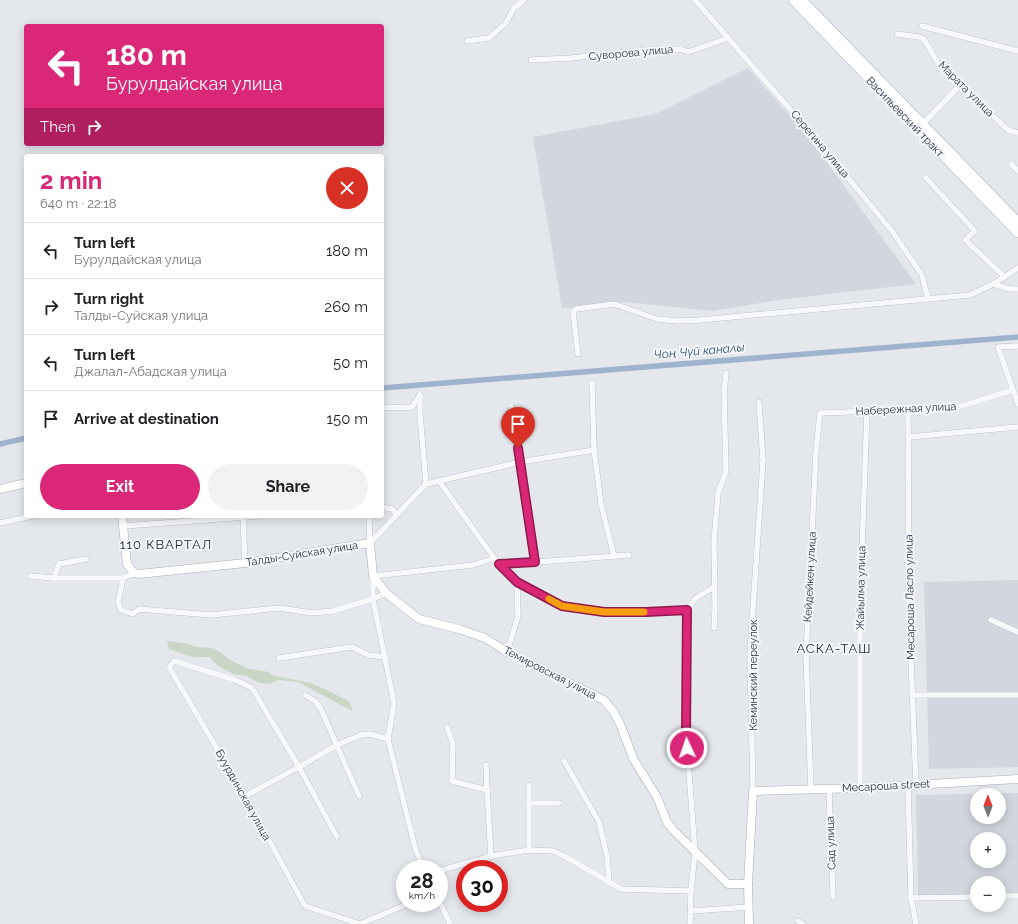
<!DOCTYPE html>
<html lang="en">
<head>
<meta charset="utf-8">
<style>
	:root { --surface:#fff; --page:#f2f2f2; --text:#202124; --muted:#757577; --line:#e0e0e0; --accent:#db2777 }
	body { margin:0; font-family:Raleway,sans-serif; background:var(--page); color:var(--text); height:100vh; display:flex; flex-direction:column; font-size:15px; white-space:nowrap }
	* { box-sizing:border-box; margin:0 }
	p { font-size:13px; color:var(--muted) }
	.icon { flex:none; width:22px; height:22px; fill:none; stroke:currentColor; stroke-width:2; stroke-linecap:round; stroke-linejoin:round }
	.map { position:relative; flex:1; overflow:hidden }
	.side { position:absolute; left:24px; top:154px; width:360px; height:364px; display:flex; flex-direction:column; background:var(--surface); border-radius:4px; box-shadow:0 2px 10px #0003 }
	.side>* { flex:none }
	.top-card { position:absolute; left:24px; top:24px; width:360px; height:122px; border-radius:4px; box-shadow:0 2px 10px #0003; background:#db2777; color:#fff; overflow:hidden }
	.needle { width:26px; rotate:359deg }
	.tools { position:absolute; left:970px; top:788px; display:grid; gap:8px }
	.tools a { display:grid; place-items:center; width:36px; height:36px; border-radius:50%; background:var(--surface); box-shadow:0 2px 10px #0003; font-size:20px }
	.speed { position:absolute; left:396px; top:860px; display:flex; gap:8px; font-size:20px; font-weight:700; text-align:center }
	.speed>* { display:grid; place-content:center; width:52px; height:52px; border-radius:50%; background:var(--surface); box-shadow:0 2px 10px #0003; line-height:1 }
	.speed small { font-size:10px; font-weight:400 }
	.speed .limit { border:6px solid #d22; background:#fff; color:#111 }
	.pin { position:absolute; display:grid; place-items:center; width:34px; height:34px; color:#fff; margin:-41px -17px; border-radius:50% 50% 50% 0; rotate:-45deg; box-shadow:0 0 4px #0007 }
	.pin .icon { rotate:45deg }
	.me { position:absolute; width:44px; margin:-22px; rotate:357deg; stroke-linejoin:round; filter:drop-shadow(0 0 3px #0008) }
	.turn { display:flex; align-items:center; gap:14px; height:84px; padding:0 16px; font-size:18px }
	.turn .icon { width:52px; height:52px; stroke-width:2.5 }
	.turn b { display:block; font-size:28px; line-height:34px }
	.then { display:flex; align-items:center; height:38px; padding:0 16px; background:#0003; gap:8px; font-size:15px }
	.round { display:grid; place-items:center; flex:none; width:42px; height:42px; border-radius:21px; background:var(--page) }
	.overview { display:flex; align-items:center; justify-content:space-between; height:68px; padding:0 16px }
	h1 { font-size:24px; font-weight:700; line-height:30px; color:var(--accent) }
	.button { display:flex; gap:8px; margin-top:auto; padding:8px 16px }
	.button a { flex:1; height:46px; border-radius:24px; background:var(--accent); color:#fff; font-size:16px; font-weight:700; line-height:46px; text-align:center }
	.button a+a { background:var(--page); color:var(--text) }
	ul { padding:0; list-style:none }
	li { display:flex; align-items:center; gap:12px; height:56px; padding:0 16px; border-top:1px solid var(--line) }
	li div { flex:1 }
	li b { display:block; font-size:15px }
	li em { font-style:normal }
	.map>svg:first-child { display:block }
</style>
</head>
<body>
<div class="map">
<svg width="1018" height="924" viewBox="0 0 1018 924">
	<rect width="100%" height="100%" fill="#e4e7ec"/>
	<g fill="#d2d6de" fill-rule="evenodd">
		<polygon points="748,68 806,134 916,284 778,300 713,311 625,302 608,303 577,308 562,308 533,137 655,114"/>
		<polygon points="1018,580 1018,767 929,769 924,582"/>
		<path d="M 1018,793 L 1018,894 L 999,894 L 999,883 L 977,883 L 977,894 L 918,896 L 916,795 ZM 977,795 L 999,795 L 999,817 L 977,817 ZM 977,839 L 999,839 L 999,861 L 977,861 Z"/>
	</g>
	<polygon fill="#c9d6c5" points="167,641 184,643 197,647 212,648 221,653 230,660 249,669 269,672 271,675 310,683 327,690 350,702 352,711 298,682 278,680 270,684 260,683 246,676 233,674 218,666 210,657 192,657 169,649"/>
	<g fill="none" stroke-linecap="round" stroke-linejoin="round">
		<g stroke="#9fb4cc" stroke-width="5.5">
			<polyline points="382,388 1018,337"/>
			<polyline points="0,444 26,438"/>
		</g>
		<g stroke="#a9aeb7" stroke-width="6">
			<g id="street">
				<polyline points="695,0 816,139 892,231 922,275 928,299"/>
				<polyline points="922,26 1018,51"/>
				<polyline points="897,34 919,37 924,39 938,63 960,85 1008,130 1018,133"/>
				<polyline points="467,41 489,38 506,23 514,8 524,0"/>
				<polyline points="531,60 571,58 647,50 681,49 688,52 728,38"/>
				<polyline points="923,124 960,85"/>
				<polyline points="1011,164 1018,171"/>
				<polyline points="926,178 975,231 965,240 1005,277"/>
				<polyline points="993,284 1010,289 1018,289"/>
				<polyline points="1018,346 998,347 1018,404"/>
				<polyline points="578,354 573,312 576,309 614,304 657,319 678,321 700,320 970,295 993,284 1018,268"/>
				<polyline points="592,383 594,450 601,504 614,556"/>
				<polyline points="420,395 420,414 426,484"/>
				<polyline points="511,406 535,561"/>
				<polyline points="382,408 412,407 420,395"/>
				<polyline points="908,410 909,610 916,785"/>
				<polyline points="909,437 1018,427"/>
				<polyline points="439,481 499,565 517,582 562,606 604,612 646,612 687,610"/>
				<polyline points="382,507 392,509 397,515"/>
				<polyline points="369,516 370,543"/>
				<polyline points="243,517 245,563"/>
				<polyline points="0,523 32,516"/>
				<polyline points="123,526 259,516"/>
				<polyline points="370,543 426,484 520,462 594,450"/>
				<polyline points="499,565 629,555"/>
				<polyline points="30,576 54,578 123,578 134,573"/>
				<polyline points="54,578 59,564 86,559"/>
				<polyline points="123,578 118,603 121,610 133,614 139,609 211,615 279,608 312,613 333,611 373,599 386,593"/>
				<polyline points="991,620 1018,632"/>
				<polyline points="714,628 715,609 714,542 718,493 726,472 724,391 726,373"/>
				<polyline points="507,652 518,616 517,582"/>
				<polyline points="279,658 352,647 368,655 385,657"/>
				<polyline points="305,695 315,701 321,709 359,796"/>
				<polyline points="912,695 1018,695"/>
				<polyline points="447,727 453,744 452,781 487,790"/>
				<polyline points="564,761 599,822 607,856 609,882"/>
				<polyline points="486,765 487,790 491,856"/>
				<polyline points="529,785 529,850"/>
				<polyline points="908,785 911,898 916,924"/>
				<polyline points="860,788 860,606 867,411"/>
				<polyline points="811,789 806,655 816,452 820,413 955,408 1013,390"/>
				<polyline points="829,789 833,897"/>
				<polyline points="753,791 750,653 763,460 759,402"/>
				<polyline points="245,796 299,767 337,745 361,735 370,734 388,739"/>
				<polyline points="529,803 559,803"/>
				<polyline points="337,837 299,767 252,688 235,680 174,661 169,667 245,796 305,906 360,924 410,903"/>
				<polyline points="424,869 416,851 388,739 394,703 373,599 373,576 473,565 495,558"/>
				<polyline points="439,871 491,856 529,850 553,851 566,857 621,889 691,891"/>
				<polyline points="999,896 1018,896"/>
				<polyline points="911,898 977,897"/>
				<polyline points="439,900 450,924"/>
				<polyline points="691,911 749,907"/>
				<polyline points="798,921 803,924"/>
				<polyline points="690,924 691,891 695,852 686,733 687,610 696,598 714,587"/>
			</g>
		</g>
		<g stroke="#a9aeb7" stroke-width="9">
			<g id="secondary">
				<polyline points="0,489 26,483"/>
				<polyline points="122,516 127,564 134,573 139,574 245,563 370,543 373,576 386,593 419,619 459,629 485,638 507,652 604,700 613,711 620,724 634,760 657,797 667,822 673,830 728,884 748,884"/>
				<polyline points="749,924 748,884 753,791 860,788 1018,779"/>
			</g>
		</g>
		<g stroke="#a3abb8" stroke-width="10">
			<g id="primary">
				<polyline points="793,0 1018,233"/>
				<polyline points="802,0 1018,222"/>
			</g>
		</g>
		<use href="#street" stroke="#f7f8fa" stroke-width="5.5"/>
		<use href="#secondary" stroke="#fff" stroke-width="8"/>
		<use href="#primary" stroke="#fff" stroke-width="9"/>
	</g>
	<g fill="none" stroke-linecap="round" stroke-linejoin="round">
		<g stroke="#8e194d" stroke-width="10">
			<polyline id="route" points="518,448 535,562 499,564 517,582 562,606 604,612 646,612 687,610 686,733 687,748"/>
		</g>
		<use href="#route" stroke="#db2777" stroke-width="7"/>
		<polyline stroke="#f59e0b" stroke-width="7" points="549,599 562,606 604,612 644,612"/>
	</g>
	<g text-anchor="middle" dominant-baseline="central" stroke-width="4" stroke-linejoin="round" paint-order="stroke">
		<g font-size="11" fill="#2b3445" stroke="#f4f6f9">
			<text transform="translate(631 53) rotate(-5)">Суворова улица</text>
			<text transform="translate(966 89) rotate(45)">Марата улица</text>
			<text transform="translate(905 117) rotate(46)">Васильевский тракт</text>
			<text transform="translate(820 144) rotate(50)">Серегина улица</text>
			<text transform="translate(906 409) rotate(-3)">Набережная улица</text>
			<text transform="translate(302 554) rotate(-9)">Талды-Суйская улица</text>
			<text transform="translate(810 577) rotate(-87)">Кейдейкен улица</text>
			<text transform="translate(861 588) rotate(-89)">Жайылма улица</text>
			<text transform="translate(910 597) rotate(-91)">Месароша Ласло улица</text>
			<text transform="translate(550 673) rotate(27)">Темировская улица</text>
			<text transform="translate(753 675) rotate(-90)">Кеминский переулок</text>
			<text transform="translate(886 786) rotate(-3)">Месароша street</text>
			<text transform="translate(243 795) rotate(61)">Буурдинская улица</text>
			<text transform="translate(831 843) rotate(-92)">Сад улица</text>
		</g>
		<g font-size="12" font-style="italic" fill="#34527a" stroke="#f4f6f9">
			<text transform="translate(699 351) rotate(-5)">Чоң Чүй каналы</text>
		</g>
		<g font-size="13" letter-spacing="1" fill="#1d2536" stroke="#f4f6f9">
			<text x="166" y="544">110 КВАРТАЛ</text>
			<text x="834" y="648">АСКА-ТАШ</text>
		</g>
	</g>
</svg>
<div class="tools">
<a><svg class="needle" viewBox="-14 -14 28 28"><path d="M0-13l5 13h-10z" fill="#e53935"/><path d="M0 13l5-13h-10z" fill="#757577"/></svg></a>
<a>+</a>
<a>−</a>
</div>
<div class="speed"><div>28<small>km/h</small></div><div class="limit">30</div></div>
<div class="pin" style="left:518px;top:448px;background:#d93025"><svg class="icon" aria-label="arrive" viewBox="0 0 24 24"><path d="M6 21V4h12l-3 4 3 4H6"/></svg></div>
<svg class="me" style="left:687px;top:748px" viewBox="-20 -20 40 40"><circle r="17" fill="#db2777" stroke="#fff" stroke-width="3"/><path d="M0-11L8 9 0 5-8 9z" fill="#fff"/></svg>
<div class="top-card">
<div class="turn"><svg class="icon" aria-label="left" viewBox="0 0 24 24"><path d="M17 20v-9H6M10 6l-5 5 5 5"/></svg><div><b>180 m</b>Бурулдайская улица</div></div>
<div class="then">Then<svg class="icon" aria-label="right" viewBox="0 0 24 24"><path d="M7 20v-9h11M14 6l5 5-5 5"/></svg></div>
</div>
<section class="side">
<div class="overview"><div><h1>2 min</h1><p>640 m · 22:18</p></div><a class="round" style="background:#d93025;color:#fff"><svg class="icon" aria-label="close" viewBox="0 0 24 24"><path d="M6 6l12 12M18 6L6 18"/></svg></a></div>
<ul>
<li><svg class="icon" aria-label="left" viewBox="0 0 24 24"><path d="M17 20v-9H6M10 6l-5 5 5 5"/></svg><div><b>Turn left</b><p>Бурулдайская улица</p></div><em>180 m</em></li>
<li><svg class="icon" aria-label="right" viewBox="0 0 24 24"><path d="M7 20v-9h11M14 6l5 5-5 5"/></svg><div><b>Turn right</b><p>Талды-Суйская улица</p></div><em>260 m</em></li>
<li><svg class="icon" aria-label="left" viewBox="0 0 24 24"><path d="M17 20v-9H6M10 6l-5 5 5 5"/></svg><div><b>Turn left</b><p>Джалал-Абадская улица</p></div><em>50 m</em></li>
<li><svg class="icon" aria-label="arrive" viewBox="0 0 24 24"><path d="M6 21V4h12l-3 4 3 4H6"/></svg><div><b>Arrive at destination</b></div><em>150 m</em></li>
</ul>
<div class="button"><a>Exit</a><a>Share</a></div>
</section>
</div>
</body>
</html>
